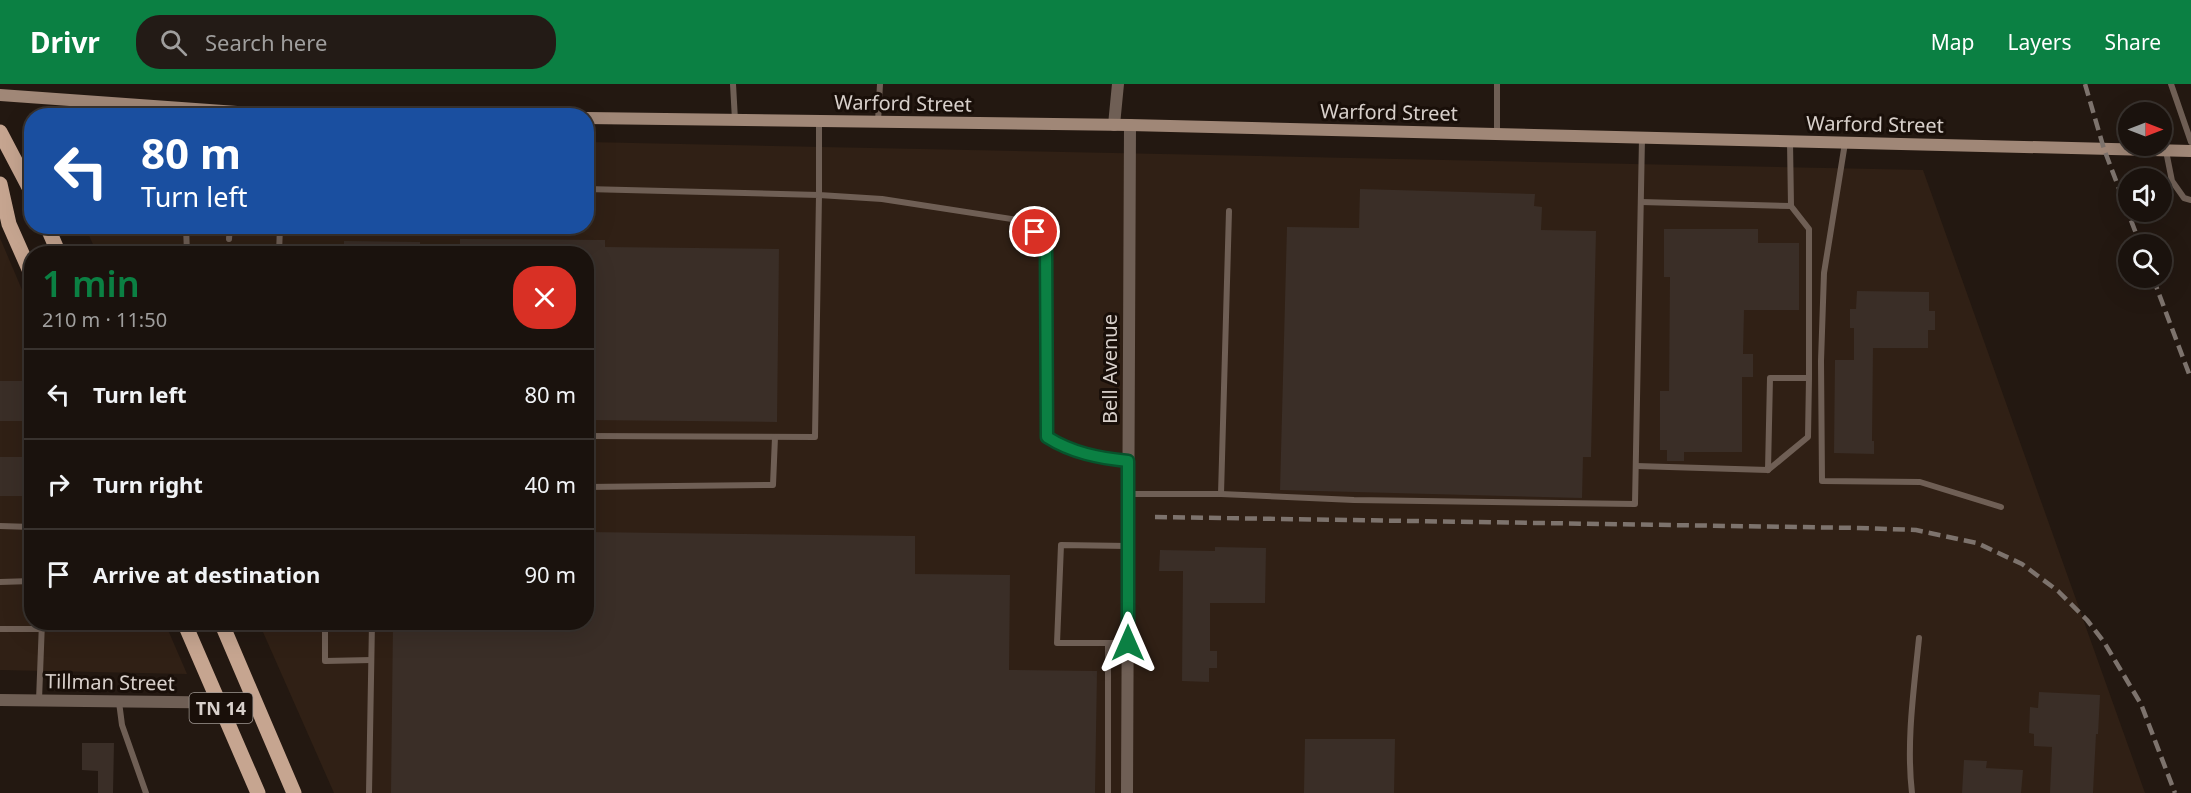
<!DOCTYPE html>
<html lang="en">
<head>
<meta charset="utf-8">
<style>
	:root { --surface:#1a120d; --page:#231b16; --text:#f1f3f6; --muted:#9f9e9d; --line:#38322e; --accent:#0b8043 }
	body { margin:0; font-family:"Noto Sans",sans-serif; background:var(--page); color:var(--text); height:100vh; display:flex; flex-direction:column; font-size:22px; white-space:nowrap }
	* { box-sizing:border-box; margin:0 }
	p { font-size:20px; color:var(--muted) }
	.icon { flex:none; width:33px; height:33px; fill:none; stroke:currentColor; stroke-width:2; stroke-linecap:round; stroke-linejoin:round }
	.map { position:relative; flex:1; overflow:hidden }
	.details { position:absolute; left:24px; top:162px; width:570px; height:384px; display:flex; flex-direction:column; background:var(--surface); border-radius:24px; box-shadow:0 6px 24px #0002,0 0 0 2px var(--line) }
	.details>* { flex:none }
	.hud { position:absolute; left:24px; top:24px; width:570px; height:126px; border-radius:24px; box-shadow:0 6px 24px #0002,0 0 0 2px var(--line); background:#1a4fa0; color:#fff; overflow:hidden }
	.needle { width:39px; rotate:90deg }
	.buttons { position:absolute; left:2118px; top:18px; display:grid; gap:12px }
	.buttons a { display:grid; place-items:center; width:54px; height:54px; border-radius:50%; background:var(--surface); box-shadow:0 6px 24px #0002,0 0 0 2px var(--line); font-size:30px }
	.pin { position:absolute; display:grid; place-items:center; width:51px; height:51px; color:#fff; margin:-26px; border:3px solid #fff; border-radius:50%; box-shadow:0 2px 6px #0007 }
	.me { position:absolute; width:66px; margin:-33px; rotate:0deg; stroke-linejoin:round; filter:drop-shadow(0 0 4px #0008) }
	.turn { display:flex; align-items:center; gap:21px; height:126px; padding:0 18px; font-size:27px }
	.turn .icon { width:78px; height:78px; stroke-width:2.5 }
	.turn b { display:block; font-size:42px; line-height:51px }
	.round { display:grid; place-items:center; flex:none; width:63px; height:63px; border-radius:24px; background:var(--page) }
	.overview { display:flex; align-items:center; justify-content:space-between; height:102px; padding:0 18px }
	h1 { font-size:36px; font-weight:600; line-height:45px; color:var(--accent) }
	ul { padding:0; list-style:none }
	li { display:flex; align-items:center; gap:18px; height:90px; padding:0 18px; border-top:2px solid var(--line) }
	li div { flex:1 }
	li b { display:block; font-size:22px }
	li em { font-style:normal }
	header { display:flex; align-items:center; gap:36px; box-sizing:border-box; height:84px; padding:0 30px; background:var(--accent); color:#fff }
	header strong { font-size:28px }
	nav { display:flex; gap:33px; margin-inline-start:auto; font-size:21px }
	.search { width:420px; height:54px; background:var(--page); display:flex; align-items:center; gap:15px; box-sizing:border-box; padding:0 21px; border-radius:24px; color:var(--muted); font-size:22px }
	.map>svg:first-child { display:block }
</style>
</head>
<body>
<header>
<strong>Drivr</strong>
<div class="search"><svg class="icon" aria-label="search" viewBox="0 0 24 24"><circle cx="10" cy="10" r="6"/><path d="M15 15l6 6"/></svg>Search here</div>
<nav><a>Map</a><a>Layers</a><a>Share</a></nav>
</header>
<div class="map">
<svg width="2191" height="709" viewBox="0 0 2191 709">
	<rect width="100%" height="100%" fill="#231811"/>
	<g fill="#302015">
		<polygon points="587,58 1923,86 2145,709 334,709 259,539 586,538 586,170 97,169 85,143 586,142"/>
		<polygon points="0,154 31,227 32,538 165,539 187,590 0,586"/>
	</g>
	<g fill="#3a2e27">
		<polygon points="1360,105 1535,110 1534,122 1542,123 1541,146 1596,147 1591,373 1583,373 1582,414 1280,406 1287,143 1359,144"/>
		<polygon points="1664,145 1758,145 1758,159 1799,159 1799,226 1744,226 1743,270 1753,270 1753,293 1742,293 1742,368 1684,368 1684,377 1667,377 1667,366 1660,366 1660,307 1669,307 1670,193 1664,193"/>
		<polygon points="460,155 605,156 605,163 779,165 777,338 586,336 586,170 460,170"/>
		<polygon points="344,157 420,158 420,170 344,170"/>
		<polygon points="1857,207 1929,208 1929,227 1935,227 1935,246 1928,246 1928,264 1873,264 1872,357 1874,357 1874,370 1834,369 1835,276 1854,276 1854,244 1850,244 1850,225 1856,225"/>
		<rect x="0" y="297" width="24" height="40"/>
		<rect x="0" y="373" width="24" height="39"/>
		<polygon points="586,448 915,452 915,490 1010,491 1009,586 1097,587 1095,709 391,709 393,538 586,538"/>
		<polygon points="1215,463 1266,464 1265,519 1210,519 1210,567 1217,567 1217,584 1209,584 1209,598 1182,597 1183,487 1159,487 1160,466 1215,467"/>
		<polygon points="2039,608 2100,611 2098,650 2096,650 2093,709 2050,709 2052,663 2034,662 2034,650 2029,649 2030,623 2038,624"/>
		<polygon points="1305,655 1395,655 1394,709 1304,709"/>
		<polygon points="82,659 114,659 113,709 98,709 98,687 82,686"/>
		<polygon points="1964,676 1987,677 1986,684 2023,686 2021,709 1962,709"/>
	</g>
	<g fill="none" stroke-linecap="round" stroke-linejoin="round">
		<g stroke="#6f5f55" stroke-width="6">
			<polyline points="733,0 735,36"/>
			<polyline points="1497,0 1497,50"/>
			<polyline points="2171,0 2191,58"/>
			<path d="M 819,37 L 819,111 L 882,115 L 1024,137 L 1046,159 L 1047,353 C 1072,369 1099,374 1128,377"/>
			<polyline points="878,38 880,0"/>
			<polyline points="1845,59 1824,189 1821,277 1822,397 1920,398 2001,423"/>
			<polyline points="2166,67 2172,97 2184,114 2191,116"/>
			<polyline points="586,105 819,111 815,353 586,352"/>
			<polyline points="1641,118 1791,122"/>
			<polyline points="186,142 187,170"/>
			<polyline points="229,155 230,142"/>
			<polyline points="279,170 280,142"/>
			<polyline points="1636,382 1768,386 1770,294 1809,294 1809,145 1791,122 1790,58"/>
			<polyline points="1768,386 1808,353 1809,294"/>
			<polyline points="586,403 773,401 775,353"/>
			<polyline points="1128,410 1221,410 1229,127"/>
			<polyline points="1221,410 1354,416 1635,420 1642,54"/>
			<polyline points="0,442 32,443"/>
			<polyline points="0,498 32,497"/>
			<polyline points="325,538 325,577 371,576"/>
			<polyline points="0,545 42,545"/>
			<polyline points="1108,559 1057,559 1061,461 1128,462"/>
			<polyline points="39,616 42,538"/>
			<polyline points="119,618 122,641 146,709"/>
			<polyline points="369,709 372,538"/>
			<polyline points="1108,709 1108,559 1127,559"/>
			<path d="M 1912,709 C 1906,658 1914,605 1919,554"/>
		</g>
		<g stroke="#6f5f55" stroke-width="12">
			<polyline points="1114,41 1118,0"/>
			<polyline points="0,616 256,619"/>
			<polyline points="1127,709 1130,41"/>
		</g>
		<g stroke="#a08777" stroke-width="12">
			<polyline points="0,11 237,28 443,32"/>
			<polyline points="586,34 1130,41 2191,67"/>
		</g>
		<g stroke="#c6a590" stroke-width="15">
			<polyline points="0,48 32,109"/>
			<polyline points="0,100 9,140 32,192"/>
			<polyline points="47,142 59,170"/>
			<polyline points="184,538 258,709"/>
			<polyline points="221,538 294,709"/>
		</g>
		<g stroke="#7d736d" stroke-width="4.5" stroke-dasharray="12 6" stroke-linecap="butt">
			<polyline points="2085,0 2104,65 2140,160"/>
			<polyline points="2153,194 2191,295"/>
			<polyline points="1155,433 1859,444 1916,446 1977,459 2022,480 2058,507 2087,536 2104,558 2141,620 2175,709"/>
		</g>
	</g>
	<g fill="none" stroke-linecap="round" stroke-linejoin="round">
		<g stroke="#07532c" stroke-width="15">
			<path id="route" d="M 1035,148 L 1046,159 L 1047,353 C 1072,369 1099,374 1128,377 L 1128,559"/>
		</g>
		<use href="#route" stroke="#0b8043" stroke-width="10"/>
	</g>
	<g text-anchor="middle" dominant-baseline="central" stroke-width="6" stroke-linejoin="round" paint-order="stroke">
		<rect fill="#190f09" stroke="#9f9691" stroke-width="1.5" x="189.5" y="609" width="63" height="30" rx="4.5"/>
		<g font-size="18" font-weight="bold" fill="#d8d0cb">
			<text x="221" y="624">TN 14</text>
		</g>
		<g font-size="20" fill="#d8d0cb" stroke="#190f09">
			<text transform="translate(903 19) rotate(1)">Warford Street</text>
			<text transform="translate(1389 28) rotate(1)">Warford Street</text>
			<text transform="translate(1875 40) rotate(1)">Warford Street</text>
			<text transform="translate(1109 285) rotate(-90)">Bell Avenue</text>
			<text transform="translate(110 598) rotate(1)">Tillman Street</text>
		</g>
	</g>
</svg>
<div class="buttons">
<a><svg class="needle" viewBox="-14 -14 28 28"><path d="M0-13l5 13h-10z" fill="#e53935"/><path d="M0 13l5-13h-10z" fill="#9f9e9d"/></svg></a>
<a><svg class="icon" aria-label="sound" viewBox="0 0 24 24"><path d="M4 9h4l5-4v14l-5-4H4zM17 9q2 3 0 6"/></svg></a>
<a><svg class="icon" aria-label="search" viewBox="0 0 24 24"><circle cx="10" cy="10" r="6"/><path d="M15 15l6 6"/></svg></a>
</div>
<div class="pin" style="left:1035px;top:148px;background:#d93025"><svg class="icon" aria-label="arrive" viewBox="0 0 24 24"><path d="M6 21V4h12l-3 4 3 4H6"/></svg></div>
<svg class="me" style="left:1128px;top:559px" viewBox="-20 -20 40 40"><path d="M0-17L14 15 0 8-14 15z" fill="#0b8043" stroke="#fff" stroke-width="4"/></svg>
<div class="hud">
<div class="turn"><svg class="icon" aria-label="left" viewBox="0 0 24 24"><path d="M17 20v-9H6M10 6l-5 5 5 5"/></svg><div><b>80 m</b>Turn left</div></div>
</div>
<section class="details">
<div class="overview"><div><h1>1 min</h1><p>210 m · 11:50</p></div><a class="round" style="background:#d93025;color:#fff"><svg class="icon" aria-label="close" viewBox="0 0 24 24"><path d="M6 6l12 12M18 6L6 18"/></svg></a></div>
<ul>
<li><svg class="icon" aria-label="left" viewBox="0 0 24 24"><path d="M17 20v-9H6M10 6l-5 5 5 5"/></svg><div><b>Turn left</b></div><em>80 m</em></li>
<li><svg class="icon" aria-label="right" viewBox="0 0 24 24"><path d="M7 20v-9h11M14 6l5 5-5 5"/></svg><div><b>Turn right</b></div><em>40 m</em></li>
<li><svg class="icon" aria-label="arrive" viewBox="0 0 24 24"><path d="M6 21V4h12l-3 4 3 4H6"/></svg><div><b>Arrive at destination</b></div><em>90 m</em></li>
</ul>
</section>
</div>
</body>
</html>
